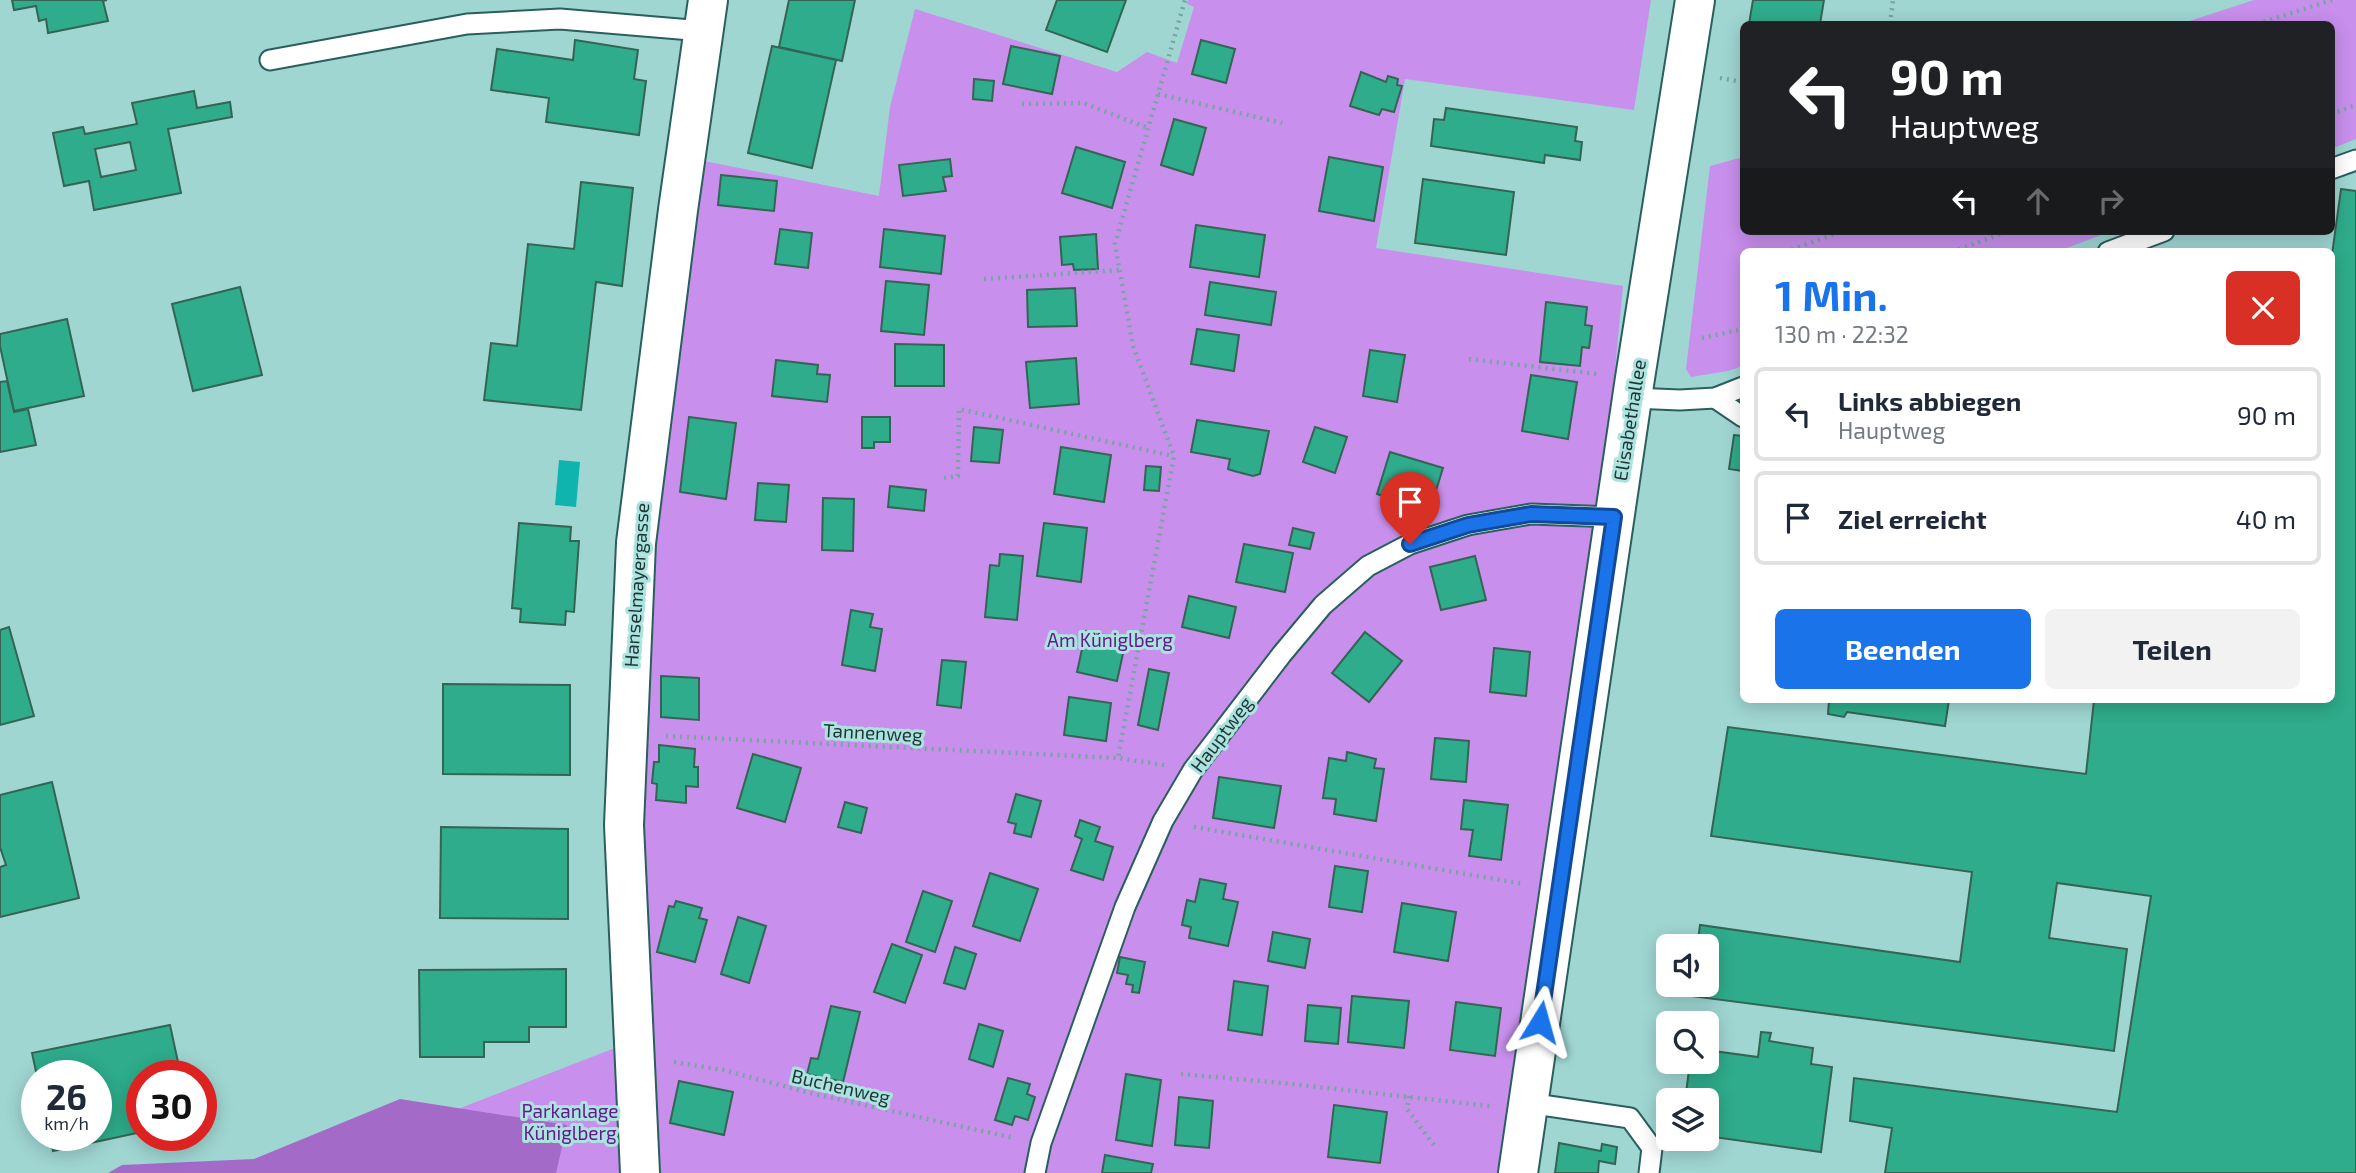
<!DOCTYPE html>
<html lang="de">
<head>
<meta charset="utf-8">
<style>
	:root { --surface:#fff; --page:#f2f2f3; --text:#1f2937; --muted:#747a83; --line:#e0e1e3; --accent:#1a73e8 }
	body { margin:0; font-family:"Exo 2",sans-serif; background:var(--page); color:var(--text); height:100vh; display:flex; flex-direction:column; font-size:26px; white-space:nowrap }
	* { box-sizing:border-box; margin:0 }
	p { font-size:23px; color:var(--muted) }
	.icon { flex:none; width:38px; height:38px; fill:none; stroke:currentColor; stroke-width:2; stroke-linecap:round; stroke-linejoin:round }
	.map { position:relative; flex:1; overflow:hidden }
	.drawer { position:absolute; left:1740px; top:248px; width:595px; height:455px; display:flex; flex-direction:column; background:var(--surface); border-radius:10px; box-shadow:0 4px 18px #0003 }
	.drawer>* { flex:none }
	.banner { position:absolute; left:1740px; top:21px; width:595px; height:214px; border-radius:10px; box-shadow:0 4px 18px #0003; background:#202124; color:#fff; overflow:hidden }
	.buttons { position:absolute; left:1656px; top:934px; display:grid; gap:14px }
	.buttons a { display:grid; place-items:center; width:63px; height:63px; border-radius:10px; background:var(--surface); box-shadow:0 4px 18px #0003; font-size:35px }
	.speed { position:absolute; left:21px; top:1060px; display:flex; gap:14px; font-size:35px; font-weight:700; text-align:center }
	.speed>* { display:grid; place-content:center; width:91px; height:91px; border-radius:50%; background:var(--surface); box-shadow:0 4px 18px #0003; line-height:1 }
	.speed small { font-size:18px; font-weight:400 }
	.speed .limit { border:10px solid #d22; background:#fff; color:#111 }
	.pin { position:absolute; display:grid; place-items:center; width:60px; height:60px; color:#fff; margin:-72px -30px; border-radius:50% 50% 50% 0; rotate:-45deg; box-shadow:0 0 7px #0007 }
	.pin .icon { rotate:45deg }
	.me { position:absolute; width:77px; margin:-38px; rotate:8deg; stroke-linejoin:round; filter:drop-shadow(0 0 5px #0008) }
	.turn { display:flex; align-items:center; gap:24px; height:147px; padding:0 35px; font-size:32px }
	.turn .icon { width:91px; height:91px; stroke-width:2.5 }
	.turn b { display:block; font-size:49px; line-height:60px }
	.lanes { display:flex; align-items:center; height:66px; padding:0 35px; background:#0003; justify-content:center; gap:35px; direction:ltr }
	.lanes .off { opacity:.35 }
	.round { display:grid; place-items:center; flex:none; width:74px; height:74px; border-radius:10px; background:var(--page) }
	.head { display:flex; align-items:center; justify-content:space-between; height:119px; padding:0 35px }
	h1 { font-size:42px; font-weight:700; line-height:52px; color:var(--accent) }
	.cta { display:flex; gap:14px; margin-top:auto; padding:14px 35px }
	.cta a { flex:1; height:80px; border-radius:10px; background:var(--accent); color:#fff; font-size:28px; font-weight:700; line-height:80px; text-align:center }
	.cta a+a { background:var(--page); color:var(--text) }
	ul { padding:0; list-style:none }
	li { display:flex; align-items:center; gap:21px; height:94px; margin:0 14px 10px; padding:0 21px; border:4px solid var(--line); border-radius:10px }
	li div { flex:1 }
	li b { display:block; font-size:26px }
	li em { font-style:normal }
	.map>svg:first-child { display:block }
</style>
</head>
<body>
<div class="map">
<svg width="2356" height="1173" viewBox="0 0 2356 1173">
	<rect width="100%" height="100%" fill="#9fd6d2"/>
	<g fill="#c88fed">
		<polygon points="1188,0 1651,0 1634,110 1405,79 1376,248 1623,286 1597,559 1513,1173 646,1173 641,544 694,159 879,196 890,107 915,9 1117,72 1147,52 1177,63 1194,7 1187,4"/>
		<polygon points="2254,0 2356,0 2356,139 2331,149 2331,24 2180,24"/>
		<polygon points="1743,157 1743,231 2112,231 2056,252 1743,252 1743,366 1728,371 1691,377 1686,369 1710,166"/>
		<polygon points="620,1046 626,1173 293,1173"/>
	</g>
	<polygon fill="#a46ac8" points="400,1099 567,1125 556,1173 108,1173 122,1165 254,1159"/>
	<polygon fill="#10b4af" points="559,460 580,462 576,507 555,505"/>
	<g fill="#2eac8b" stroke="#356455" stroke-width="2" fill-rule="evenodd">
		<polygon points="12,0 107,0 103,1 108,21 48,33 46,19 39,21 36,6 14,10"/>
		<polygon points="789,0 855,0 842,61 779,47"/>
		<polygon points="1057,0 1126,0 1107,52 1046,30"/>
		<polygon points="1753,0 1824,0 1820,24 1749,24"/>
		<polygon points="575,40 638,50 634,79 646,81 639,135 546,122 549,98 491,90 497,49 573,60"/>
		<polygon points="1201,40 1235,49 1226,83 1192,74"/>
		<polygon points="772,46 836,60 812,168 748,153"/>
		<polygon points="1011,46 1060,56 1052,94 1003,84"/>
		<polygon points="1361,72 1386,82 1388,76 1398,79 1397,85 1402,86 1394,112 1382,109 1379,115 1350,106"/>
		<polygon points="974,79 994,81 992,101 973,99"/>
		<path d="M 194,91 L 197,108 L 230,102 L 232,117 L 168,129 L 181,193 L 94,210 L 89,181 L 64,186 L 53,133 L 83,127 L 85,134 L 137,124 L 132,103 ZM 130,142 L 136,170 L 101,177 L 95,149 Z"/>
		<polygon points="1446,108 1577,127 1575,141 1582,142 1580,160 1545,155 1544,163 1431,146 1434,119 1444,120"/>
		<polygon points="1174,119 1206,128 1193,175 1161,165"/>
		<polygon points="1076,147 1125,162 1112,208 1062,193"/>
		<polygon points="1329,157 1383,167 1374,221 1319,211"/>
		<polygon points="950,159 952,176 943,177 946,191 903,196 899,165"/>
		<polygon points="721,175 777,181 774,211 718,205"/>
		<polygon points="1423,179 1514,192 1506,255 1415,243"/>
		<polygon points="581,182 633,188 622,286 596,282 581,410 484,400 491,343 517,346 528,244 574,249"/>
		<polygon points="2341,189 2356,191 2356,1173 1885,1173 1892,1128 1850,1121 1854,1078 2117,1112 2151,896 2057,883 2049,938 2127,949 2114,1051 1691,996 1693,985 1706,985 1706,947 1697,947 1700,925 1960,962 1972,872 1711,836 1728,727 2086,774 2094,700 2331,700 2331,262"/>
		<polygon points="1196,225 1265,235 1259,277 1190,267"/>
		<polygon points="780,229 812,233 808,268 775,264"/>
		<polygon points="884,229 945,236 941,274 880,267"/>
		<polygon points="1096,234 1098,269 1074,270 1073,264 1062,265 1060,237"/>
		<polygon points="886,281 929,285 924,335 881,331"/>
		<polygon points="1210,282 1276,292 1271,325 1205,315"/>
		<polygon points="240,287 262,375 193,391 172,304"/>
		<polygon points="1075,288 1077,326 1028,327 1027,290"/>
		<polygon points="1546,302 1587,307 1585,325 1592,326 1589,348 1582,347 1580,366 1540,362"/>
		<polygon points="67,319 84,396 14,411 0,346 0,334"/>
		<polygon points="1197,329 1239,335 1234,371 1191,364"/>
		<polygon points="895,344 944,345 944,386 895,386"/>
		<polygon points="1370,350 1405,355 1397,402 1363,396"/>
		<polygon points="1076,358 1079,404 1030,408 1026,362"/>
		<polygon points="776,360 818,365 817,374 830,375 827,402 772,396"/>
		<polygon points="1531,375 1577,382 1568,439 1522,431"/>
		<polygon points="7,381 14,412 28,409 36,445 0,452 0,382"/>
		<polygon points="689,417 736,423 726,499 680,492"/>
		<polygon points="862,417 890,417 890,442 874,442 874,448 862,448"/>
		<polygon points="1197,420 1269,431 1260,474 1253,476 1234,471 1228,469 1230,459 1191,452"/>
		<polygon points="974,427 1003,430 999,463 971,461"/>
		<polygon points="1315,427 1347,437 1335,473 1303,462"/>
		<polygon points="1734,435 1743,436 1743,471 1729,469"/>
		<polygon points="1061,447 1111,455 1104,502 1054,494"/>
		<polygon points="1390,452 1443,468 1434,497 1425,494 1421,508 1377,494"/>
		<polygon points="1146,466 1161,467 1159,491 1144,490"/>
		<polygon points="758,483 789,485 786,522 755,520"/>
		<polygon points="890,486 926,490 924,511 888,507"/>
		<polygon points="823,498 854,499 853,551 822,550"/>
		<polygon points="519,523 571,527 570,541 579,541 574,612 566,611 565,625 520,622 521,609 512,608"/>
		<polygon points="1044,523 1087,528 1081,582 1037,576"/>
		<polygon points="1293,528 1314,533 1310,549 1289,545"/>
		<polygon points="1244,544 1293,553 1285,592 1236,582"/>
		<polygon points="1000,554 1023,556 1017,620 985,617 990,565 999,566"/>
		<polygon points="1475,556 1486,600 1441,610 1430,567"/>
		<polygon points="1189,596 1236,607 1229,638 1182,627"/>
		<polygon points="851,610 873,614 870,627 882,629 875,671 842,665"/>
		<polygon points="9,627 34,716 0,725 0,630"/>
		<polygon points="1086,631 1126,640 1117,681 1077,672"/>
		<polygon points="1365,632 1402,661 1369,702 1332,673"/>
		<polygon points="1494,648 1530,652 1526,696 1490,692"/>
		<polygon points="942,660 966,662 961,708 937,705"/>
		<polygon points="1149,669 1169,673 1158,730 1138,725"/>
		<polygon points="661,676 699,678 699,720 661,717"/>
		<polygon points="443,684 570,685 570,775 443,774"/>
		<polygon points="1069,697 1111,703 1106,741 1064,735"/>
		<polygon points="1829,700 1949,700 1945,726 1847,712 1844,717 1828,714"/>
		<polygon points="1435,738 1469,741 1466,782 1431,779"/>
		<polygon points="659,745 695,749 694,767 698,767 698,787 686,786 686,803 656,800 657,784 652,783 654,762 659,762"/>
		<polygon points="1347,752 1376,759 1374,768 1384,769 1376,821 1334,814 1336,799 1323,798 1329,758 1346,761"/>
		<polygon points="753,754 801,768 785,822 737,808"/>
		<polygon points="1219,777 1281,786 1274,828 1213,818"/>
		<polygon points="52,782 79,898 0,917 0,867 6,865 0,847 0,795"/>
		<polygon points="1016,794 1041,801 1031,837 1014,833 1016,824 1008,822"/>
		<polygon points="1464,800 1508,805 1501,860 1469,856 1473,830 1461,829"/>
		<polygon points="845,802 867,808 861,833 838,827"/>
		<polygon points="1080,820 1100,827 1095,841 1113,847 1103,880 1071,870 1082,839 1075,836"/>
		<polygon points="441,827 568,829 568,919 440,918"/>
		<polygon points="1335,866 1368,871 1362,912 1329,907"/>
		<polygon points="990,873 1038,889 1020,941 973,926"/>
		<polygon points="1200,879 1226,884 1223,899 1238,902 1228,946 1189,938 1191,927 1182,925 1187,900 1195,902"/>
		<polygon points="923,891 952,901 935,952 906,942"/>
		<polygon points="676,901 702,908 699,918 707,920 695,962 657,952 669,906 674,907"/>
		<polygon points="1402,903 1456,912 1448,961 1394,952"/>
		<polygon points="738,917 766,926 749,983 721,974"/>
		<polygon points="1273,932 1310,939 1305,968 1268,961"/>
		<polygon points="892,944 922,955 905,1003 874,992"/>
		<polygon points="955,947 976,954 965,989 944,983"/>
		<polygon points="1120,957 1145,962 1139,993 1132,992 1133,985 1126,984 1128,975 1117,973"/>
		<polygon points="566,969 566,1027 529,1027 529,1042 484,1042 484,1057 420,1057 419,970"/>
		<polygon points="1234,981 1268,986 1262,1035 1228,1030"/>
		<polygon points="1352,996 1409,1001 1404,1048 1348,1042"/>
		<polygon points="1456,1002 1501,1008 1495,1056 1450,1050"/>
		<polygon points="1308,1005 1341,1008 1338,1044 1305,1041"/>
		<polygon points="831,1006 860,1012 843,1082 807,1074 811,1058 818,1059"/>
		<polygon points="979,1024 1003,1031 993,1067 969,1059"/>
		<polygon points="170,1025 181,1076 142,1076 142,1132 53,1151 50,1136 96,1136 96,1076 37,1076 32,1053"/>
		<polygon points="1761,1032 1771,1033 1769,1041 1813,1048 1811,1064 1832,1067 1821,1152 1706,1136 1706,1101 1685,1101 1690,1062 1706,1062 1706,1050 1758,1057"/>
		<polygon points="1126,1074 1161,1080 1152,1146 1116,1140"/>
		<polygon points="1008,1078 1030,1084 1027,1094 1035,1097 1028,1120 1015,1116 1012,1125 995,1120"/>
		<polygon points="679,1081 733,1092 724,1135 670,1123"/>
		<polygon points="1179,1097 1213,1101 1209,1148 1175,1145"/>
		<polygon points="1334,1105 1387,1112 1380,1163 1328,1157"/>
		<polygon points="1559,1143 1601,1151 1602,1144 1617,1147 1615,1164 1599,1161 1598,1173 1555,1173"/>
		<polygon points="1105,1155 1153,1164 1151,1173 1102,1173"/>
	</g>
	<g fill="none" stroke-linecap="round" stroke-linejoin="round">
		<g stroke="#295f5c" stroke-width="23">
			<g id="service">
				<polyline points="270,60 467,24 560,19 703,31"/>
				<polyline points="2331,169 2356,160"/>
				<polyline points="2108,252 2164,231"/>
				<polyline points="1632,398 1680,400 1715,398 1743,387"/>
				<polyline points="1715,398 1743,417"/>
				<polyline points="1528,1103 1630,1118 1652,1148 1649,1173"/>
				<polyline points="1035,1173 1041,1143 1125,907 1163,821 1193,770 1282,654 1323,605 1368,566 1410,544 1468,525 1531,514 1614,517"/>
			</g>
		</g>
		<g stroke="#295f5c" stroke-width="42">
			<g id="minor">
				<polyline points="640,1173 624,825 636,543 678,210 708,0"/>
				<polyline points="1518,1173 1635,378 1695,0"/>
			</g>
		</g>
		<g stroke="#78a5a2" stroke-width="4.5" stroke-dasharray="2 5" stroke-linecap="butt">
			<polyline points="1890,24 1893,0"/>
			<polyline points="2257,24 2332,0"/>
			<polyline points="1720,78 1743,82"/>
			<polyline points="1158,94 1282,123"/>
			<polyline points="1022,104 1083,103 1148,128"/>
			<polyline points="2331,114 2356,105"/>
			<polyline points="1785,252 1843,231"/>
			<polyline points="1952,252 2009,231"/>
			<polyline points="984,279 1120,270"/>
			<polyline points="1702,338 1743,329"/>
			<polyline points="1469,359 1597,374"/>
			<polyline points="944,478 958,476 959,409 1173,456"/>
			<polyline points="666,736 1118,758"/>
			<polyline points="1164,765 1118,758 1174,456 1133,346 1115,244 1185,0"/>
			<polyline points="1194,827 1524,884"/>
			<polyline points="674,1062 723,1070 810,1093 1014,1138"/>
			<polyline points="1181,1074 1282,1083 1490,1106"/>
			<polyline points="1409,1096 1407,1109 1436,1148"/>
		</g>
		<use href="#service" stroke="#fff" stroke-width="19"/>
		<use href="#minor" stroke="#fff" stroke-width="38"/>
	</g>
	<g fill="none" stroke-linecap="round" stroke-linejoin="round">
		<g stroke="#114b97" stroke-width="18">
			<polyline id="route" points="1410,544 1468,525 1531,514 1614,517 1540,1022"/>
		</g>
		<use href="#route" stroke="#1a73e8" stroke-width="12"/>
	</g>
	<g text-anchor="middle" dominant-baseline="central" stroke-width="6" stroke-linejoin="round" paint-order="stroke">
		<g font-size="19" fill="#1f3534" stroke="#abe3df">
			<text transform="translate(1629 420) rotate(-81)">Elisabethallee</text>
			<text transform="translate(636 585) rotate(-86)">Hanselmayergasse</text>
			<text transform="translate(873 732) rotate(3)">Tannenweg</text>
			<text transform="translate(1221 734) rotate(-53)">Hauptweg</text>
			<text transform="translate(841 1086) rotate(13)">Buchenweg</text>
		</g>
		<g font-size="19" fill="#66198c" stroke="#abe3df">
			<text x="1110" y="639">Am Küniglberg</text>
			<text x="570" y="1110">Parkanlage<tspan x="570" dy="22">Küniglberg</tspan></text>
		</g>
	</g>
</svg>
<div class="buttons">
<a><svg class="icon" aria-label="sound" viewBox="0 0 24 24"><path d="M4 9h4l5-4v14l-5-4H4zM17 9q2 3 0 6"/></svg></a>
<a><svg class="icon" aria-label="search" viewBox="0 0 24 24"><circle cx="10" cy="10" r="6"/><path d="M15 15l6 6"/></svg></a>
<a><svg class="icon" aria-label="layers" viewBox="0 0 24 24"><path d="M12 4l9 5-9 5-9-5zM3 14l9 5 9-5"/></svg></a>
</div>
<div class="speed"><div>26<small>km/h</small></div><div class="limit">30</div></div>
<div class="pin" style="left:1410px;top:544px;background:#d93025"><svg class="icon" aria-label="arrive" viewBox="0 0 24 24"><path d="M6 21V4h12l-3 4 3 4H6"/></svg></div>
<svg class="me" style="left:1540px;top:1022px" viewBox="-20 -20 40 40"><path d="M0-17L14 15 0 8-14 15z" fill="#1a73e8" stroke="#fff" stroke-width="4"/></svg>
<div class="banner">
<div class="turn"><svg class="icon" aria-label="left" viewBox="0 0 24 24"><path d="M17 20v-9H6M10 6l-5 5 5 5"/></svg><div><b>90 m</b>Hauptweg</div></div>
<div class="lanes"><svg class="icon" aria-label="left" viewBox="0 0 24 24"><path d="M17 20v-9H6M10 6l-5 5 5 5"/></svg><svg class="icon off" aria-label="ahead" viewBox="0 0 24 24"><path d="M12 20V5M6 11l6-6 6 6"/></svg><svg class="icon off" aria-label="right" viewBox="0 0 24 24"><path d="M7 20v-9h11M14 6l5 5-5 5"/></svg></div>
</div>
<section class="drawer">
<div class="head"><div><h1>1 Min.</h1><p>130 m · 22:32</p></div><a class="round" style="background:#d93025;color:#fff"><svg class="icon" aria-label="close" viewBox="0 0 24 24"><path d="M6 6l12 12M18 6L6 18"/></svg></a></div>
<ul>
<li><svg class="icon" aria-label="left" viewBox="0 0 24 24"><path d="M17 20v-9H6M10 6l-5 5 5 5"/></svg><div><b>Links abbiegen</b><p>Hauptweg</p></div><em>90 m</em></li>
<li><svg class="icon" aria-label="arrive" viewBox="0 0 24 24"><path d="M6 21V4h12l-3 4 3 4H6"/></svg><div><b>Ziel erreicht</b></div><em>40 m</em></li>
</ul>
<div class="cta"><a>Beenden</a><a>Teilen</a></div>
</section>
</div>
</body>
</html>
